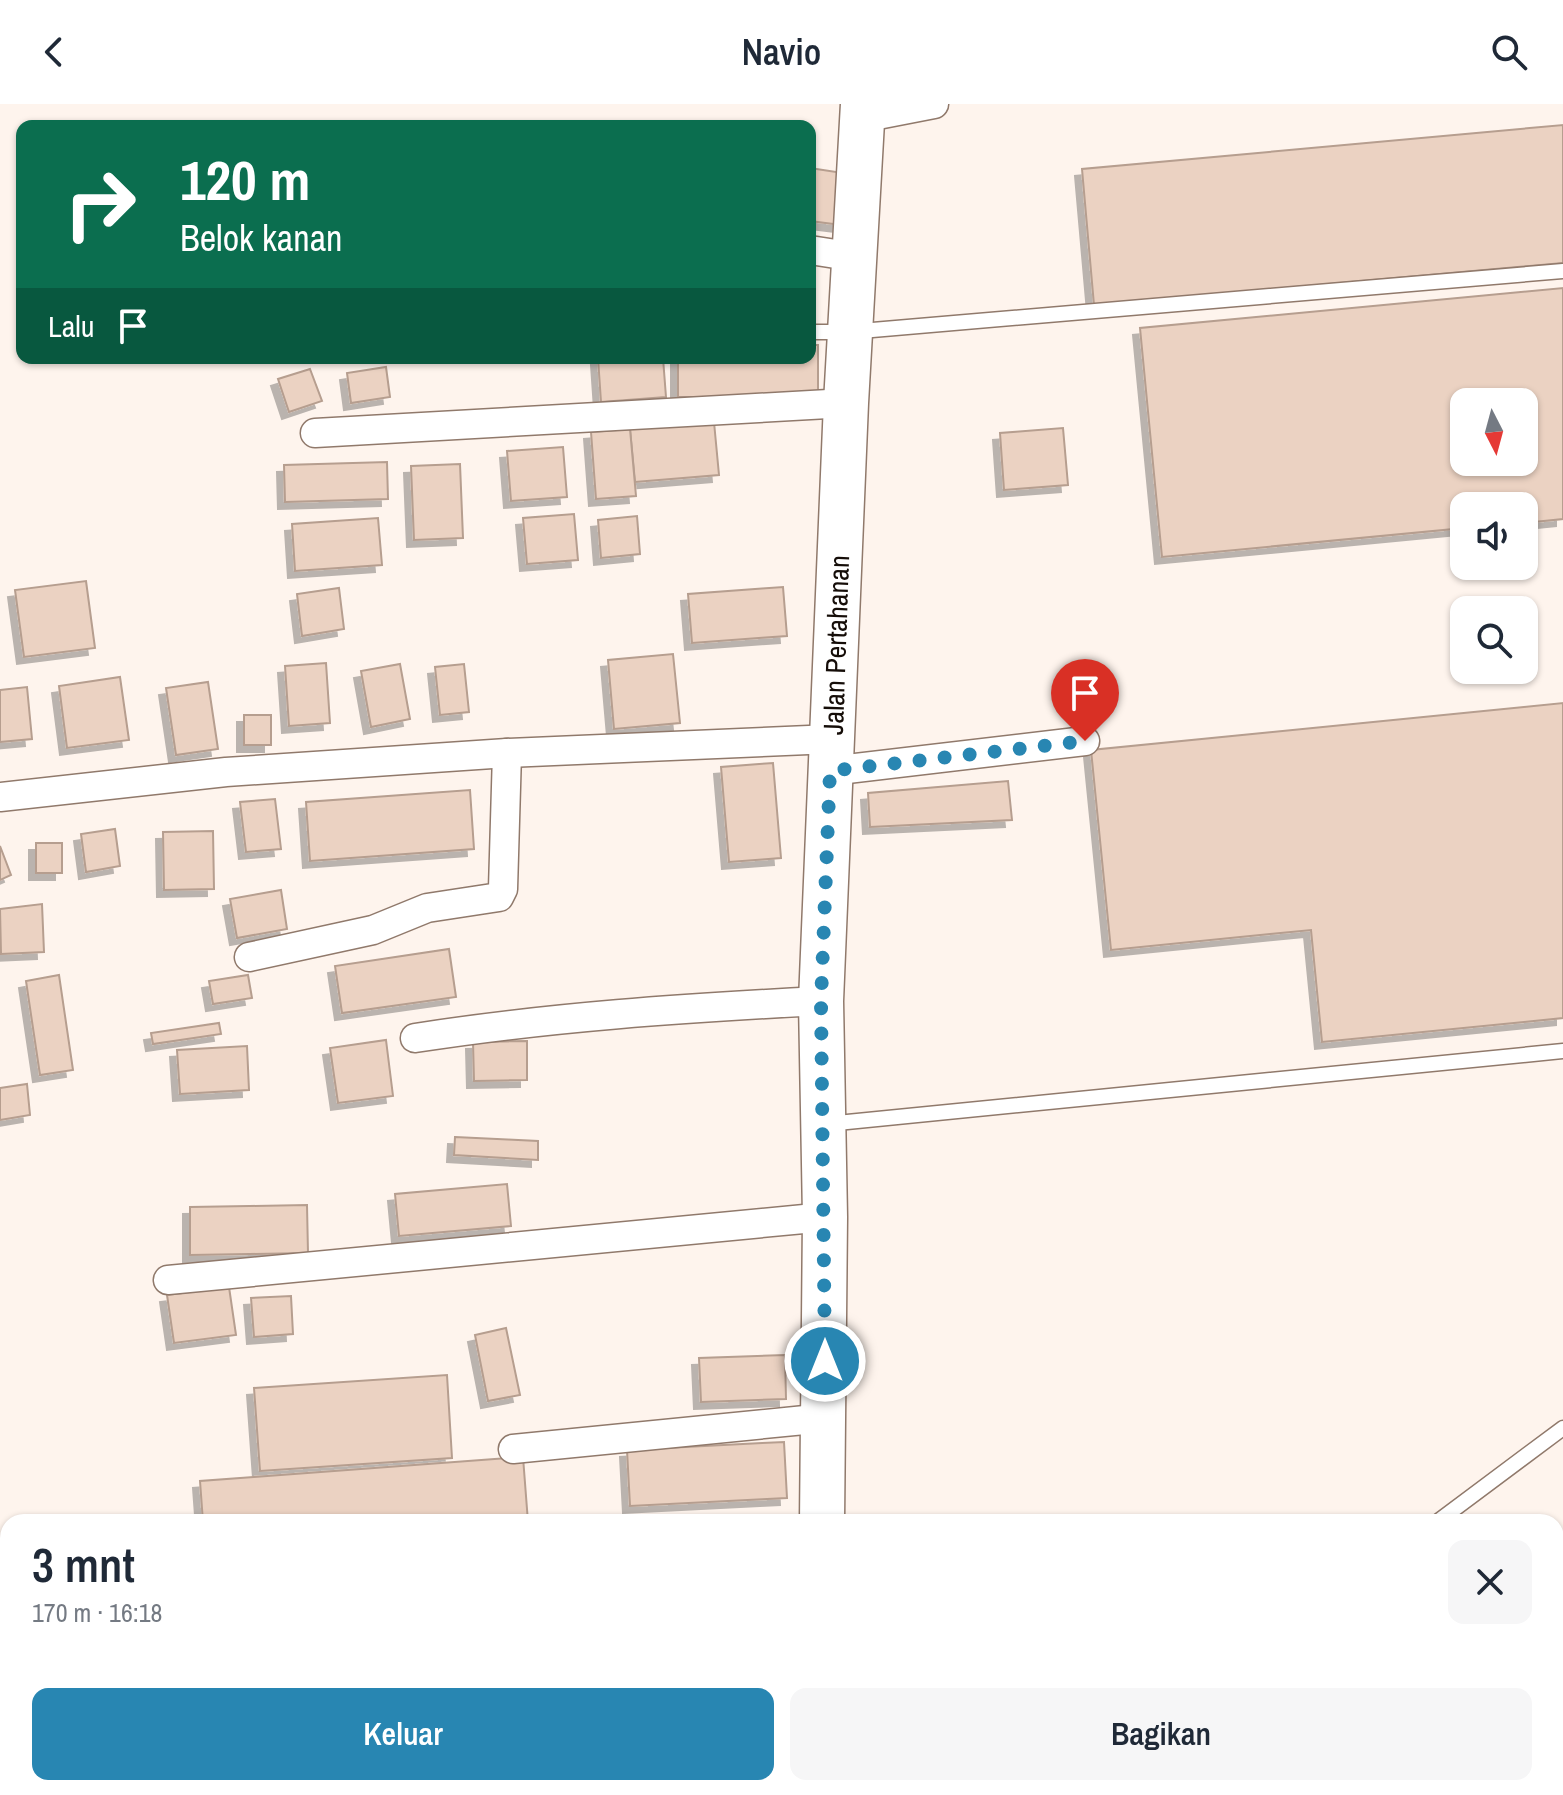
<!DOCTYPE html>
<html lang="id">
<head>
<meta charset="utf-8">
<style>
	:root { --surface:#fff; --page:#f6f6f7; --text:#1f2937; --muted:#747a83; --accent:#2886b2 }
	body { margin:0; font-family:"Archivo Narrow",sans-serif; background:var(--page); color:var(--text); height:100vh; display:flex; flex-direction:column; font-size:30px; white-space:nowrap }
	* { box-sizing:border-box; margin:0 }
	p { font-size:26px; color:var(--muted) }
	.icon { flex:none; width:44px; height:44px; fill:none; stroke:currentColor; stroke-width:2; stroke-linecap:round; stroke-linejoin:round }
	.map { position:relative; flex:1; overflow:hidden }
	.details { position:absolute; left:0px; top:1410px; width:1564px; height:282px; display:flex; flex-direction:column; background:var(--surface); border-radius:24px 24px 0 0; box-shadow:0 2px 6px #0004 }
	.details>* { flex:none }
	.hud { position:absolute; left:16px; top:16px; width:800px; height:244px; border-radius:16px; box-shadow:0 2px 6px #0004; background:#0b6e4f; color:#fff; overflow:hidden }
	.needle { width:52px; rotate:174deg }
	.tools { position:absolute; left:1450px; top:284px; display:grid; gap:16px }
	.tools a { display:grid; place-items:center; width:88px; height:88px; border-radius:16px; background:var(--surface); box-shadow:0 2px 6px #0004; font-size:40px }
	.pin { position:absolute; display:grid; place-items:center; width:68px; height:68px; color:#fff; margin:-82px -34px; border-radius:50% 50% 50% 0; rotate:-45deg; box-shadow:0 0 8px #0007 }
	.pin .icon { rotate:45deg }
	.me { position:absolute; width:88px; margin:-44px; rotate:0deg; stroke-linejoin:round; filter:drop-shadow(0 0 6px #0008) }
	.turn { display:flex; align-items:center; gap:28px; height:168px; padding:0 32px; font-size:36px }
	.turn .icon { width:104px; height:104px; stroke-width:2.5 }
	.turn b { display:block; font-size:56px; line-height:68px }
	.then { display:flex; align-items:center; height:76px; padding:0 32px; background:#0003; gap:16px; font-size:30px }
	.round { display:grid; place-items:center; flex:none; width:84px; height:84px; border-radius:16px; background:var(--page) }
	.overview { display:flex; align-items:center; justify-content:space-between; height:136px; padding:0 32px }
	h1 { font-size:48px; font-weight:600; line-height:60px }
	.primary-button { display:flex; gap:16px; margin-top:auto; padding:16px 32px }
	.primary-button a { flex:1; height:92px; border-radius:16px; background:var(--accent); color:#fff; font-size:32px; font-weight:600; line-height:92px; text-align:center }
	.primary-button a+a { background:var(--page); color:var(--text) }
	header { display:flex; justify-content:space-between; align-items:center; height:104px; padding:0 32px; background:var(--surface); font-size:36px; font-weight:600 }
	.map>svg:first-child { display:block }
</style>
</head>
<body>
<header><svg class="icon" aria-label="back" viewBox="0 0 24 24"><path d="M15 5l-7 7 7 7"/></svg>Navio<svg class="icon" aria-label="search" viewBox="0 0 24 24"><circle cx="10" cy="10" r="6"/><path d="M15 15l6 6"/></svg></header>
<div class="map">
<svg width="1563" height="1691" viewBox="0 0 1563 1691">
	<defs>
		<filter id="shadow"><feDropShadow dx="-7" dy="7" stdDeviation="0" flood-color="#0004"/></filter>
	</defs>
	<rect width="100%" height="100%" fill="#fef4ed"/>
	<g fill="#ebd2c2" stroke="#b69e8f" stroke-width="2" fill-rule="evenodd" filter="url(#shadow)">
		<polygon points="1563,21 1563,159 1094,201 1082,65"/>
		<polygon points="810,64 856,71 849,122 810,117"/>
		<path d="M 1563,184 L 1563,415 L 1524,419 L 1524,402 L 1464,402 L 1464,424 L 1162,453 L 1140,224 ZM 1464,298 L 1524,298 L 1524,358 L 1464,358 Z"/>
		<polygon points="810,241 818,241 818,293 678,293 678,254 810,254"/>
		<polygon points="598,254 663,254 666,293 601,298"/>
		<polygon points="386,263 390,293 351,299 347,269"/>
		<polygon points="310,265 322,297 289,308 278,275"/>
		<polygon points="714,318 719,371 635,378 630,325"/>
		<polygon points="1063,324 1068,381 1004,386 1000,329"/>
		<polygon points="630,325 636,392 596,395 591,328"/>
		<polygon points="563,343 567,393 511,397 507,347"/>
		<polygon points="387,358 388,395 285,398 284,361"/>
		<polygon points="460,360 463,434 414,436 411,362"/>
		<polygon points="574,410 578,456 527,460 523,414"/>
		<polygon points="637,412 640,450 601,454 598,416"/>
		<polygon points="378,414 382,461 295,467 292,420"/>
		<polygon points="86,477 95,544 24,553 15,486"/>
		<polygon points="783,483 787,532 692,539 688,490"/>
		<polygon points="339,484 344,525 302,532 297,490"/>
		<polygon points="673,550 680,619 614,625 608,556"/>
		<polygon points="326,559 330,619 289,622 285,562"/>
		<polygon points="400,560 410,615 371,623 361,567"/>
		<polygon points="464,560 469,608 440,611 435,563"/>
		<polygon points="120,573 129,636 67,644 59,582"/>
		<polygon points="208,578 218,645 176,651 166,584"/>
		<polygon points="27,583 32,635 0,638 0,586"/>
		<polygon points="1563,599 1563,914 1322,938 1311,826 1111,846 1091,646"/>
		<rect x="244" y="611" width="27" height="30"/>
		<polygon points="773,659 781,754 729,758 721,663"/>
		<polygon points="1008,677 1012,716 870,723 868,689"/>
		<polygon points="470,686 474,745 310,757 306,698"/>
		<polygon points="275,695 281,745 246,748 240,698"/>
		<polygon points="115,725 120,762 86,768 81,730"/>
		<polygon points="213,727 214,785 164,786 163,728"/>
		<rect x="36" y="739" width="26" height="30"/>
		<polygon points="0,742 11,771 0,776"/>
		<polygon points="281,786 287,825 237,834 230,795"/>
		<polygon points="42,800 44,848 1,850 0,805"/>
		<polygon points="449,845 456,893 342,909 335,862"/>
		<polygon points="59,871 73,966 40,971 26,877"/>
		<polygon points="248,871 252,894 213,900 209,877"/>
		<polygon points="219,919 221,930 153,940 151,929"/>
		<polygon points="386,936 393,992 338,999 330,944"/>
		<polygon points="527,937 527,976 474,977 473,938"/>
		<polygon points="247,942 249,986 180,990 177,946"/>
		<polygon points="27,980 30,1011 0,1016 0,984"/>
		<polygon points="455,1033 538,1037 538,1056 454,1051"/>
		<polygon points="507,1080 511,1122 399,1132 395,1090"/>
		<polygon points="307,1101 308,1149 190,1151 190,1103"/>
		<polygon points="229,1183 236,1231 174,1239 167,1191"/>
		<polygon points="291,1192 293,1230 254,1233 251,1194"/>
		<polygon points="506,1224 520,1291 488,1297 475,1231"/>
		<polygon points="785,1251 786,1295 701,1298 699,1254"/>
		<polygon points="447,1271 452,1354 260,1367 254,1284"/>
		<polygon points="784,1338 787,1394 630,1402 627,1346"/>
		<polygon points="523,1353 528,1418 203,1418 200,1377"/>
		<polygon points="1556,1523 1563,1523 1563,1582 1556,1583"/>
		<polygon points="215,1684 524,1684 525,1691 215,1691"/>
	</g>
	<g fill="none" stroke-linecap="round" stroke-linejoin="round">
		<g stroke="#90796b" stroke-width="17">
			<g id="service">
				<polyline points="810,228 849,228 1563,167"/>
				<polyline points="827,1020 1563,947"/>
				<polyline points="1437,1418 1563,1324"/>
				<polyline points="1556,1485 1563,1484"/>
				<polyline points="1556,1642 1563,1641"/>
				<polyline points="1257,1684 1257,1691"/>
			</g>
		</g>
		<g stroke="#90796b" stroke-width="31">
			<g id="minor">
				<polyline points="862,14 934,0"/>
				<polyline points="810,146 855,153"/>
				<polyline points="315,329 846,299"/>
				<polyline points="830,667 1085,637"/>
				<polyline points="0,693 226,668 507,649 832,635"/>
				<polyline points="249,853 373,826 427,804 499,793 503,785 507,649"/>
				<path d="M 415,934 C 550,913 684,904 821,897"/>
				<polyline points="168,1176 825,1113"/>
				<polyline points="513,1345 825,1314"/>
			</g>
		</g>
		<g stroke="#90796b" stroke-width="47">
			<g id="primary">
				<polyline points="822,1418 825,1113 821,897 846,299 863,0"/>
				<polyline points="829,1684 829,1691"/>
			</g>
		</g>
		<use href="#service" stroke="#fff" stroke-width="14"/>
		<use href="#minor" stroke="#fff" stroke-width="28"/>
		<use href="#primary" stroke="#fff" stroke-width="44"/>
	</g>
	<g fill="none" stroke-linecap="round" stroke-linejoin="round">
		<polyline stroke="#2886b2" stroke-width="14" stroke-dasharray="0 25.2" points="825,1257 821,897 830,667 1085,637"/>
	</g>
	<g text-anchor="middle" dominant-baseline="central" stroke-width="7" stroke-linejoin="round" paint-order="stroke">
		<g font-size="28" fill="#150d08" stroke="#fff">
			<text transform="translate(836 541) rotate(-88)">Jalan Pertahanan</text>
		</g>
	</g>
</svg>
<div class="tools">
<a><svg class="needle" viewBox="-14 -14 28 28"><path d="M0-13l5 13h-10z" fill="#e53935"/><path d="M0 13l5-13h-10z" fill="#747a83"/></svg></a>
<a><svg class="icon" aria-label="sound" viewBox="0 0 24 24"><path d="M4 9h4l5-4v14l-5-4H4zM17 9q2 3 0 6"/></svg></a>
<a><svg class="icon" aria-label="search" viewBox="0 0 24 24"><circle cx="10" cy="10" r="6"/><path d="M15 15l6 6"/></svg></a>
</div>
<div class="pin" style="left:1085px;top:637px;background:#d93025"><svg class="icon" aria-label="arrive" viewBox="0 0 24 24"><path d="M6 21V4h12l-3 4 3 4H6"/></svg></div>
<svg class="me" style="left:825px;top:1257px" viewBox="-20 -20 40 40"><circle r="17" fill="#2886b2" stroke="#fff" stroke-width="3"/><path d="M0-11L8 9 0 5-8 9z" fill="#fff"/></svg>
<div class="hud">
<div class="turn"><svg class="icon" aria-label="right" viewBox="0 0 24 24"><path d="M7 20v-9h11M14 6l5 5-5 5"/></svg><div><b>120 m</b>Belok kanan</div></div>
<div class="then">Lalu<svg class="icon" aria-label="arrive" viewBox="0 0 24 24"><path d="M6 21V4h12l-3 4 3 4H6"/></svg></div>
</div>
<section class="details">
<div class="overview"><div><h1>3 mnt</h1><p>170 m · 16:18</p></div><a class="round"><svg class="icon" aria-label="close" viewBox="0 0 24 24"><path d="M6 6l12 12M18 6L6 18"/></svg></a></div>
<div class="primary-button"><a>Keluar</a><a>Bagikan</a></div>
</section>
</div>
</body>
</html>
